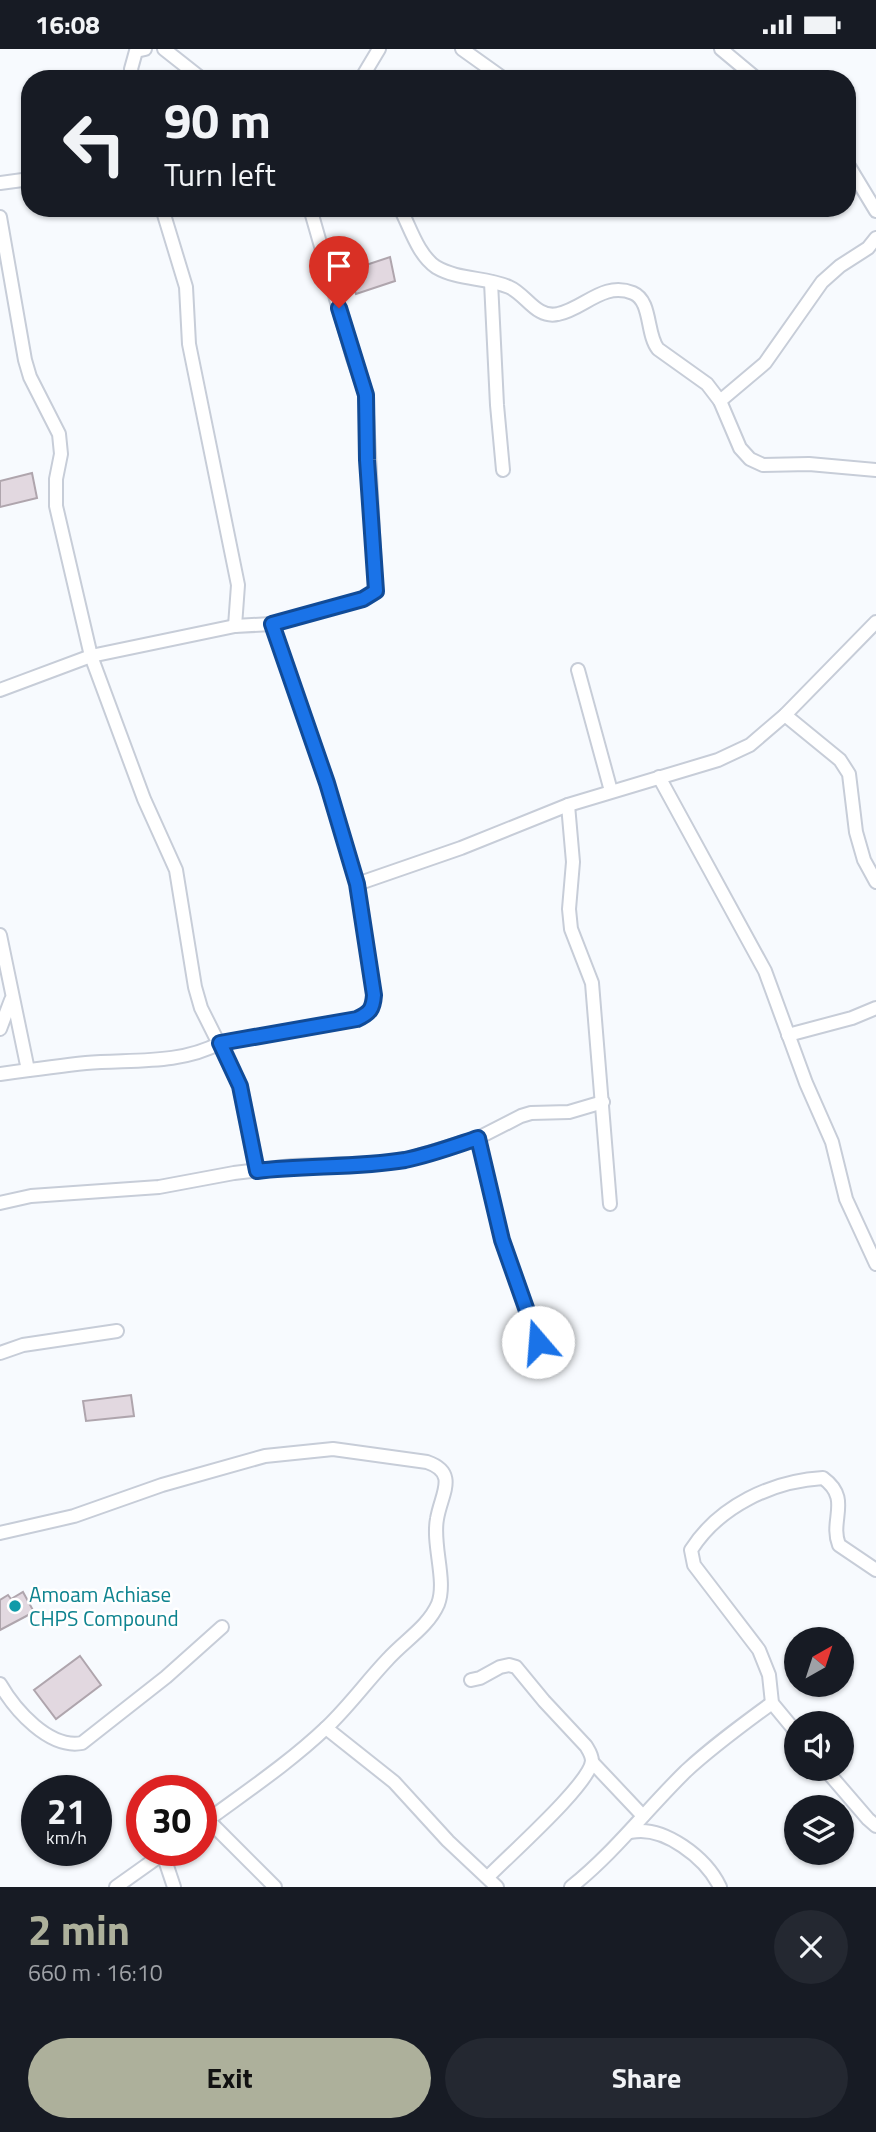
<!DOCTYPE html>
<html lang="en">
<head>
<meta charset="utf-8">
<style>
	:root { --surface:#171b24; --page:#242831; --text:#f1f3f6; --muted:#9ea1a6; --accent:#adb09b }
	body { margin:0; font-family:"Titillium Web",sans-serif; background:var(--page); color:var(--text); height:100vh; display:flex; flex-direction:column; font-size:26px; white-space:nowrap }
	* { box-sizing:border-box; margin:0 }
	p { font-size:23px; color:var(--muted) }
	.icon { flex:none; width:38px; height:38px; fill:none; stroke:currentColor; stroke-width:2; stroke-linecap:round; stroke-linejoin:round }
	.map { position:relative; height:1838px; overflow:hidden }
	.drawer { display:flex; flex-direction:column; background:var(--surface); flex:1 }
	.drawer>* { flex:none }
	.banner { position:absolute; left:21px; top:21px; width:835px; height:147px; border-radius:28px; box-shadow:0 2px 5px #0004; background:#171b24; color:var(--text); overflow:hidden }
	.needle { width:46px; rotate:39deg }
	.buttons { position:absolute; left:784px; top:1578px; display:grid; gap:14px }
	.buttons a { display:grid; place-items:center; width:70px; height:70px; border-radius:50%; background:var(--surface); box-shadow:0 2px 5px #0004; font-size:35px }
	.speed { position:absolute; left:21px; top:1726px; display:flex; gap:14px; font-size:35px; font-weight:700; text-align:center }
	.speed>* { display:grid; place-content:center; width:91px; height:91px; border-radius:50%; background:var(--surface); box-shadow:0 2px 5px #0004; line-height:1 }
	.speed small { font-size:18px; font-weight:400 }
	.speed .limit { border:10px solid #d22; background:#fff; color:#111 }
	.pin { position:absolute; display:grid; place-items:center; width:60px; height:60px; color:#fff; margin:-72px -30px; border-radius:50% 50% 50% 0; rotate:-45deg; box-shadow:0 0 7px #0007 }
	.pin .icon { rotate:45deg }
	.me { position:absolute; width:77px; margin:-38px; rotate:342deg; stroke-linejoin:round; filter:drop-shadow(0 0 5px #0008) }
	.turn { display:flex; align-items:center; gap:24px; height:147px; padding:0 28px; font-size:32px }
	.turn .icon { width:91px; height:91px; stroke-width:2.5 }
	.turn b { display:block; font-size:49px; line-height:60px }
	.round { display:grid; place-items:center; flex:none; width:74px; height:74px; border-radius:37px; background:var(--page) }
	.summary { display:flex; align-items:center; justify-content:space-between; height:119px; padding:0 28px }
	h1 { font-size:42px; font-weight:700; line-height:52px; color:var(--accent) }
	.button { display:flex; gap:14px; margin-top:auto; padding:14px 28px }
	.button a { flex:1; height:80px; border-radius:42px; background:var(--accent); color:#111; font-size:28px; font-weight:700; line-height:80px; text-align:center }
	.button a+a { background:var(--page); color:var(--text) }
	.status { display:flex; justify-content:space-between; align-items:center; height:49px; padding:0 35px; background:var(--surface); direction:ltr }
	.status svg { height:19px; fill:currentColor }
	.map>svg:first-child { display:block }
</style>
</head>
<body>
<div class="status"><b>16:08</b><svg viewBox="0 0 49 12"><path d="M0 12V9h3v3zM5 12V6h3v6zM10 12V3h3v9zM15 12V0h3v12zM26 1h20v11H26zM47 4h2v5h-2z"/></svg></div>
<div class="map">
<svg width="876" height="1838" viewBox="0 0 876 1838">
	<rect width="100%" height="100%" fill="#f7fafe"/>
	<g fill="#e2d8e0" stroke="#afa5ad" stroke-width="2">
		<polygon points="390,208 395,232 356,245 348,222"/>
		<polygon points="32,424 37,449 0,458 0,432"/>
		<polygon points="131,1346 134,1367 86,1372 83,1352"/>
		<polygon points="23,1543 34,1563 0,1581 0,1551 8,1546 11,1550"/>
		<polygon points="80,1607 101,1636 56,1670 34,1641"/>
	</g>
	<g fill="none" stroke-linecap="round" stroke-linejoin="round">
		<g stroke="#c7cdd8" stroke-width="16">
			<g id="minor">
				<polyline points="164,0 202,30"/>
				<polyline points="462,0 504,30"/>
				<polyline points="721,0 757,30"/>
				<polyline points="133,30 131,20 136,2 145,0"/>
				<polyline points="361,30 379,0"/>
				<polyline points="847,114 876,162"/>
				<polyline points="0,134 30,130"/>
				<polyline points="162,159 186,238 189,295 238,536 235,577"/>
				<path d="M 400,159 C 410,178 418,206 436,218 C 458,231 486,228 509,238 C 526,245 536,270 558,265 C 584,260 603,232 633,244 C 652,252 646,285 658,300 L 707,335 L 720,352 L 740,399 L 750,410 L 763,416 L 809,415 L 876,421"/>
				<polyline points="0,168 25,311 30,328 59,385 61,405 56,430 56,457 91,607 144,750 176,821 195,938 201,959 240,1037 257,1122"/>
				<polyline points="491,233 497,356 503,421"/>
				<polyline points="720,352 765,314 822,233 840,217 868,199 876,189"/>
				<polyline points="578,621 611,742"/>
				<polyline points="0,641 91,607 235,577 272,575 363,550 376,542 366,346 353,309 310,159"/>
				<polyline points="785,666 840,711 849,725 856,783 864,811 876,833"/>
				<polyline points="659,728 765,922 806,1034 832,1093 846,1150 876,1215"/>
				<polyline points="568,756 573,813 569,860 571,880 592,934 610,1155"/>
				<polyline points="357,835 461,799 568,756 718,711 750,696 785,666 876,573"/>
				<polyline points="0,886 28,1021"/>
				<polyline points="0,980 11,951"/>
				<polyline points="788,986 852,969 876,959"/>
				<path d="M 0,1025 C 29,1021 58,1017 86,1014 C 131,1010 179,1016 220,994 L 357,970 L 371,961 L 374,946 L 357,835 L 327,734 L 272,575"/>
				<polyline points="478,1089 502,1191 538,1293"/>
				<polyline points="0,1154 31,1147 159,1138 234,1124 292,1117 381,1114 405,1111 478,1089 521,1067 531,1064 569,1063 603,1053"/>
				<polyline points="0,1304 23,1296 117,1282"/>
				<path d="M 0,1484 L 74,1467 L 162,1436 L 265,1407 L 333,1400 L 427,1413 C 459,1424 441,1445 437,1470 C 432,1496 447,1532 438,1555 C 428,1578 404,1592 388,1610 C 367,1632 350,1656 327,1678 C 288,1715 244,1744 201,1776"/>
				<path d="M 471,1631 L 480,1629 L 500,1618 L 509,1616 L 516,1618 L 544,1652 L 586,1697 C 589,1702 592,1706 592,1712 C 590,1735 508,1807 488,1828"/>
				<path d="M 0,1635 C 15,1661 49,1700 82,1694 L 166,1628 L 222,1578"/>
				<polyline points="326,1679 394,1733 448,1792 497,1838"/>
				<path d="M 796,1683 L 772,1654 L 769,1626 L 759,1601 L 694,1516 L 691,1501 C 719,1457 772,1432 823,1429 C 852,1450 829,1471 839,1496 L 876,1521"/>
				<polyline points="592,1713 643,1767"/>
				<polyline points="825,1720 868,1770 876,1777"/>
				<polyline points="208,1771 275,1838"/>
				<path d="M 631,1783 C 664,1776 706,1809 720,1838"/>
				<polyline points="163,1805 174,1838"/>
				<polyline points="116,1838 168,1801"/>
				<path d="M 571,1838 C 614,1804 647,1760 686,1722 C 713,1697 742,1676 772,1654"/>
			</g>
		</g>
		<use href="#minor" stroke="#fff" stroke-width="12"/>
	</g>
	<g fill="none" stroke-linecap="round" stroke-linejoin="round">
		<g stroke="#114b97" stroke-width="18">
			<path id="route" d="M 339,259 L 366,346 L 367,411 L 376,542 L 363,550 L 272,575 L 327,734 L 357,835 L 374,946 C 373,960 370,964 357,970 L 220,994 L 240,1037 L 257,1122 C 306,1116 356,1119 405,1111 C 430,1106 454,1097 478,1089 L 502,1191 L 538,1293"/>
		</g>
		<use href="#route" stroke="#1a73e8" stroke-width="12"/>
	</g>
	<circle fill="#0f9aa8" stroke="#fff" stroke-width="2.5" cx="15" cy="1557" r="7"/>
	<g text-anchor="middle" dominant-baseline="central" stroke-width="5" stroke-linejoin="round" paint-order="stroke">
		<g font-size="21" fill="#0d838f" stroke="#fff" text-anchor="start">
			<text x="29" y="1545">Amoam Achiase<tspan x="29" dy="24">CHPS Compound</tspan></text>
		</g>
	</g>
</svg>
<div class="buttons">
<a><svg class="needle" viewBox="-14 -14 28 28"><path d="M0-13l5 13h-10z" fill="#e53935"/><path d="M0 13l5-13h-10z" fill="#9ea1a6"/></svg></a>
<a><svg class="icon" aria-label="sound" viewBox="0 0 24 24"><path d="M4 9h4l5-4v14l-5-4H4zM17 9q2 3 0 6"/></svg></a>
<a><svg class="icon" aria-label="layers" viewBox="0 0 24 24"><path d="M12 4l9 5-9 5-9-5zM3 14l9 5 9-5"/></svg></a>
</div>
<div class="speed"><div>21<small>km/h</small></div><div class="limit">30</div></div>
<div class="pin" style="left:339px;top:259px;background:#d93025"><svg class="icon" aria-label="arrive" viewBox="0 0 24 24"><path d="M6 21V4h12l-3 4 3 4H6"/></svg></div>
<svg class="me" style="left:538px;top:1293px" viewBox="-20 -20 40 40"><circle r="19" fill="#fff"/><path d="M0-13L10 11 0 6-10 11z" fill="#1a73e8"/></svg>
<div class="banner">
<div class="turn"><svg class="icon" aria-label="left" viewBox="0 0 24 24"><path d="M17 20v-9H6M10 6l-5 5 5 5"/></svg><div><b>90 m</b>Turn left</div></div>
</div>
</div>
<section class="drawer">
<div class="summary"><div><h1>2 min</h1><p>660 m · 16:10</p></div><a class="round"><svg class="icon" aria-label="close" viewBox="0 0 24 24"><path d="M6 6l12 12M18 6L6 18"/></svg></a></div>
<div class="button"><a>Exit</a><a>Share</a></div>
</section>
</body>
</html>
